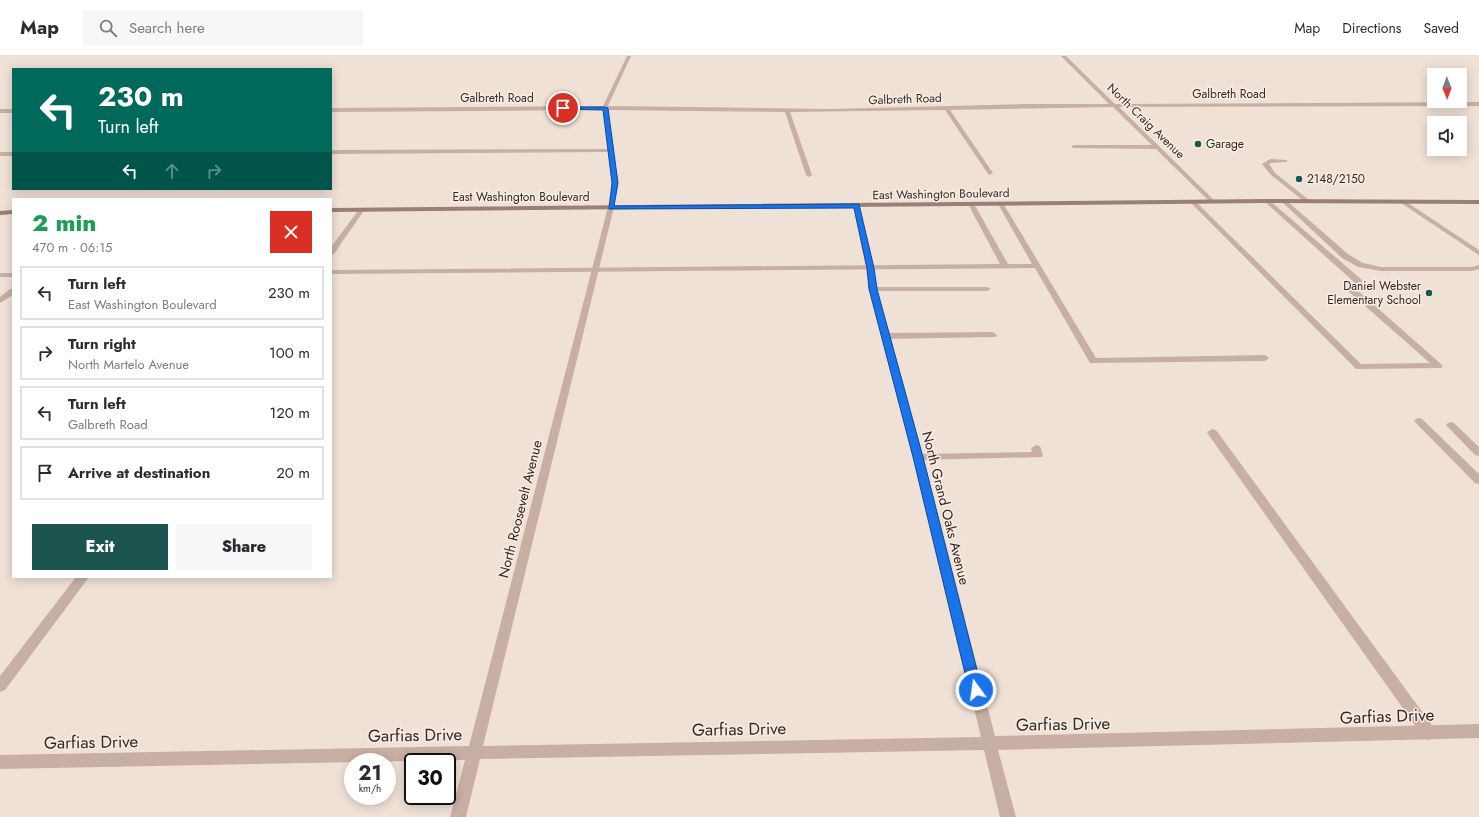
<!DOCTYPE html>
<html lang="en">
<head>
<meta charset="utf-8">
<style>
	:root { --surface:#fff; --page:#f7f7f7; --text:#2b2b33; --muted:#7c7c81; --line:#e1e1e2; --accent:#1c544f }
	body { margin:0; font-family:Jost,sans-serif; background:var(--page); color:var(--text); height:100vh; display:flex; flex-direction:column; font-size:15px; white-space:nowrap }
	* { box-sizing:border-box; margin:0 }
	p { font-size:13px; color:var(--muted) }
	.icon { flex:none; width:22px; height:22px; fill:none; stroke:currentColor; stroke-width:2; stroke-linecap:round; stroke-linejoin:round }
	.map { position:relative; flex:1; overflow:hidden }
	.details { position:absolute; left:12px; top:142px; width:320px; height:380px; display:flex; flex-direction:column; background:var(--surface); border-radius:0px; box-shadow:0 2px 10px #0003 }
	.details>* { flex:none }
	.guide { position:absolute; left:12px; top:12px; width:320px; height:122px; border-radius:0px; box-shadow:0 2px 10px #0003; background:#00695c; color:#fff; overflow:hidden }
	.needle { width:26px; rotate:179deg }
	.controls { position:absolute; left:1427px; top:12px; display:grid; gap:8px }
	.controls a { display:grid; place-items:center; width:40px; height:40px; border-radius:0px; background:var(--surface); box-shadow:0 2px 10px #0003; font-size:20px }
	.speed { position:absolute; left:344px; top:697px; display:flex; gap:8px; font-size:20px; font-weight:700; text-align:center }
	.speed>* { display:grid; place-content:center; width:52px; height:52px; border-radius:50%; background:var(--surface); box-shadow:0 2px 10px #0003; line-height:1 }
	.speed small { font-size:10px; font-weight:400 }
	.speed .limit { border:2px solid #111; border-radius:6px; background:#fff; color:#111 }
	.pin { position:absolute; display:grid; place-items:center; width:34px; height:34px; color:#fff; margin:-17px; border:2px solid #fff; border-radius:50%; box-shadow:0 1px 4px #0007 }
	.me { position:absolute; width:44px; margin:-22px; rotate:346deg; stroke-linejoin:round; filter:drop-shadow(0 0 3px #0008) }
	.turn { display:flex; align-items:center; gap:14px; height:84px; padding:0 20px; font-size:18px }
	.turn .icon { width:52px; height:52px; stroke-width:2.5 }
	.turn b { display:block; font-size:28px; line-height:34px }
	.lanes { display:flex; align-items:center; height:38px; padding:0 20px; background:#0003; justify-content:center; gap:20px; direction:ltr }
	.lanes .off { opacity:.35 }
	.round { display:grid; place-items:center; flex:none; width:42px; height:42px; border-radius:0px; background:var(--page) }
	.summary { display:flex; align-items:center; justify-content:space-between; height:68px; padding:0 20px }
	h1 { font-size:24px; font-weight:800; line-height:30px; color:#1e9e55 }
	.primary-button { display:flex; gap:8px; margin-top:auto; padding:8px 20px }
	.primary-button a { flex:1; height:46px; border-radius:0px; background:var(--accent); color:#fff; font-size:16px; font-weight:800; line-height:46px; text-align:center }
	.primary-button a+a { background:var(--page); color:var(--text) }
	ul { padding:0; list-style:none }
	li { display:flex; align-items:center; gap:12px; height:54px; margin:0 8px 6px; padding:0 12px; border:2px solid var(--line); border-radius:0px }
	li div { flex:1 }
	li b { display:block; font-size:15px }
	li em { font-style:normal }
	header { display:flex; align-items:center; gap:24px; box-sizing:border-box; height:56px; padding:0 20px; background:var(--surface); border-bottom:1px solid var(--line) }
	header strong { font-size:19px }
	nav { display:flex; gap:22px; margin-inline-start:auto; font-size:14px }
	.search { width:280px; height:36px; background:var(--page); display:flex; align-items:center; gap:10px; box-sizing:border-box; padding:0 14px; border-radius:0px; color:var(--muted); font-size:15px }
	.map>svg:first-child { display:block }
</style>
</head>
<body>
<header>
<strong>Map</strong>
<div class="search"><svg class="icon" aria-label="search" viewBox="0 0 24 24"><circle cx="10" cy="10" r="6"/><path d="M15 15l6 6"/></svg>Search here</div>
<nav><a>Map</a><a>Directions</a><a>Saved</a></nav>
</header>
<div class="map">
<svg width="1479" height="761" viewBox="0 0 1479 761">
	<rect width="100%" height="100%" fill="#f0e1d7"/>
	<g fill="none" stroke-linecap="round" stroke-linejoin="round">
		<g fill="#c8afa4" fill-rule="evenodd">
			<polygon points="1074,89 1157,89 1160,91 1157,93 1072,92 1072,90"/>
			<polygon points="612,93 612,95 610,96 331,98 331,94"/>
			<rect x="0" y="96" width="13" height="4"/>
			<polygon points="1270,103 1287,104 1287,106 1271,107 1269,108 1275,117 1309,144 1309,146 1305,146 1271,119 1262,108"/>
			<polygon points="1265,144 1269,144 1362,224 1362,228 1356,233 1441,308 1443,310 1441,312 1356,313 1190,146 1195,145 1361,308 1430,307 1348,235 1348,231 1354,226 1265,146"/>
			<polygon points="1282,144 1286,144 1348,198 1363,207 1381,211 1472,211 1479,209 1479,213 1472,215 1381,215 1358,211 1342,202 1282,146"/>
			<polygon points="1401,145 1405,145 1479,194 1479,199 1401,147"/>
			<polygon points="971,146 974,148 1008,208 1032,208 998,148 1003,147 1096,302 1265,299 1269,302 1265,305 1090,307 1035,212 331,218 331,214 1000,208 968,148"/>
			<rect x="0" y="217" width="13" height="4"/>
			<polygon points="870,231 987,231 991,233 987,235 870,235"/>
			<polygon points="993,276 997,279 996,281 886,283 882,280 886,277"/>
			<polygon points="1419,362 1422,363 1479,418 1479,428 1475,427 1416,367 1414,365 1416,363"/>
			<polygon points="1451,366 1454,367 1479,391 1479,400 1475,399 1448,371 1446,369 1448,367"/>
			<polygon points="1212,373 1216,374 1434,672 1436,677 1434,682 1429,684 1424,682 1208,378 1207,376"/>
			<polygon points="1036,389 1040,390 1043,399 1042,401 918,404 913,401 918,398 1032,396 1031,392"/>
		</g>
		<g fill="#c8afa4" fill-rule="evenodd">
			<polygon points="627,0 631,0 608,50 829,53 1024,48 1109,48 1061,0 1066,0 1115,48 1479,46 1479,50 1119,51 1215,145 1215,147 1211,147 1113,51 950,54 993,117 990,119 988,118 945,54 790,56 812,119 809,121 806,119 785,56 608,54 618,127 614,151 483,690 981,681 913,401 869,233 866,212 853,150 856,148 859,150 874,212 877,233 923,401 995,680 1479,668 1479,682 998,694 1016,761 1000,761 984,694 480,703 466,761 450,761 465,704 0,713 0,699 469,690 608,151 612,127 603,54 331,56 331,52 603,50"/>
			<rect x="0" y="53" width="13" height="4"/>
			<polygon points="360,152 365,153 334,198 331,198 331,191"/>
			<polygon points="10,233 13,233 13,239 0,247 0,241"/>
			<polygon points="76,521 89,521 5,634 0,636 0,620"/>
		</g>
		<g fill="#9b7e75" fill-rule="evenodd">
			<polygon points="1267,143 1479,144 1479,148 1267,147 331,156 331,152"/>
			<polygon points="13,154 13,158 0,159 0,155"/>
		</g>
	</g>
	<polygon fill="#1a73e8" stroke="#114b97" points="563,51 605,51 608,52 618,127 614,150 859,148 874,212 877,233 923,401 982,634 980,638 976,640 971,638 969,634 913,401 869,233 867,212 854,152 609,153 612,127 603,54 561,53"/>
	<g fill="#1c544f" stroke="#f8ece3" stroke-width="1.5">
		<circle cx="1198" cy="88" r="4"/>
		<circle cx="1299" cy="123" r="4"/>
		<circle cx="1429" cy="237" r="4"/>
	</g>
	<g text-anchor="middle" dominant-baseline="central" stroke-width="3" stroke-linejoin="round" paint-order="stroke">
		<g font-size="12" fill="#332825" stroke="#f8ece3">
			<text x="1229" y="38">Galbreth Road</text>
			<text x="497" y="42">Galbreth Road</text>
			<text transform="translate(905 43) rotate(-2)">Galbreth Road</text>
			<text transform="translate(1146 65) rotate(44)">North Craig Avenue</text>
			<text transform="translate(941 138) rotate(-1)">East Washington Boulevard</text>
			<text x="521" y="141">East Washington Boulevard</text>
		</g>
		<g font-size="12" fill="#332825" stroke="#f8ece3" text-anchor="start">
			<text x="1206" y="88">Garage</text>
			<text x="1307" y="123">2148/2150</text>
			<text x="1421" y="230" text-anchor="end">Daniel Webster<tspan x="1421" dy="14">Elementary School</tspan></text>
		</g>
		<g font-size="14" fill="#332825" stroke="#f8ece3">
			<text transform="translate(946 452) rotate(76)">North Grand Oaks Avenue</text>
			<text transform="translate(520 453) rotate(-76)">North Roosevelt Avenue</text>
		</g>
		<g font-size="17" fill="#332825" stroke="#f8ece3">
			<text transform="translate(1387 660) rotate(-2)">Garfias Drive</text>
			<text transform="translate(1063 668) rotate(-1)">Garfias Drive</text>
			<text transform="translate(739 673) rotate(-1)">Garfias Drive</text>
			<text transform="translate(415 679) rotate(-1)">Garfias Drive</text>
			<text transform="translate(91 686) rotate(-1)">Garfias Drive</text>
		</g>
	</g>
</svg>
<div class="controls">
<a><svg class="needle" viewBox="-14 -14 28 28"><path d="M0-13l5 13h-10z" fill="#e53935"/><path d="M0 13l5-13h-10z" fill="#7c7c81"/></svg></a>
<a><svg class="icon" aria-label="sound" viewBox="0 0 24 24"><path d="M4 9h4l5-4v14l-5-4H4zM17 9q2 3 0 6"/></svg></a>
</div>
<div class="speed"><div>21<small>km/h</small></div><div class="limit">30</div></div>
<div class="pin" style="left:563px;top:52px;background:#d93025"><svg class="icon" aria-label="arrive" viewBox="0 0 24 24"><path d="M6 21V4h12l-3 4 3 4H6"/></svg></div>
<svg class="me" style="left:976px;top:634px" viewBox="-20 -20 40 40"><circle r="17" fill="#1a73e8" stroke="#fff" stroke-width="3"/><path d="M0-11L8 9 0 5-8 9z" fill="#fff"/></svg>
<div class="guide">
<div class="turn"><svg class="icon" aria-label="left" viewBox="0 0 24 24"><path d="M17 20v-9H6M10 6l-5 5 5 5"/></svg><div><b>230 m</b>Turn left</div></div>
<div class="lanes"><svg class="icon" aria-label="left" viewBox="0 0 24 24"><path d="M17 20v-9H6M10 6l-5 5 5 5"/></svg><svg class="icon off" aria-label="ahead" viewBox="0 0 24 24"><path d="M12 20V5M6 11l6-6 6 6"/></svg><svg class="icon off" aria-label="right" viewBox="0 0 24 24"><path d="M7 20v-9h11M14 6l5 5-5 5"/></svg></div>
</div>
<section class="details">
<div class="summary"><div><h1>2 min</h1><p>470 m · 06:15</p></div><a class="round" style="background:#d93025;color:#fff"><svg class="icon" aria-label="close" viewBox="0 0 24 24"><path d="M6 6l12 12M18 6L6 18"/></svg></a></div>
<ul>
<li><svg class="icon" aria-label="left" viewBox="0 0 24 24"><path d="M17 20v-9H6M10 6l-5 5 5 5"/></svg><div><b>Turn left</b><p>East Washington Boulevard</p></div><em>230 m</em></li>
<li><svg class="icon" aria-label="right" viewBox="0 0 24 24"><path d="M7 20v-9h11M14 6l5 5-5 5"/></svg><div><b>Turn right</b><p>North Martelo Avenue</p></div><em>100 m</em></li>
<li><svg class="icon" aria-label="left" viewBox="0 0 24 24"><path d="M17 20v-9H6M10 6l-5 5 5 5"/></svg><div><b>Turn left</b><p>Galbreth Road</p></div><em>120 m</em></li>
<li><svg class="icon" aria-label="arrive" viewBox="0 0 24 24"><path d="M6 21V4h12l-3 4 3 4H6"/></svg><div><b>Arrive at destination</b></div><em>20 m</em></li>
</ul>
<div class="primary-button"><a>Exit</a><a>Share</a></div>
</section>
</div>
</body>
</html>
